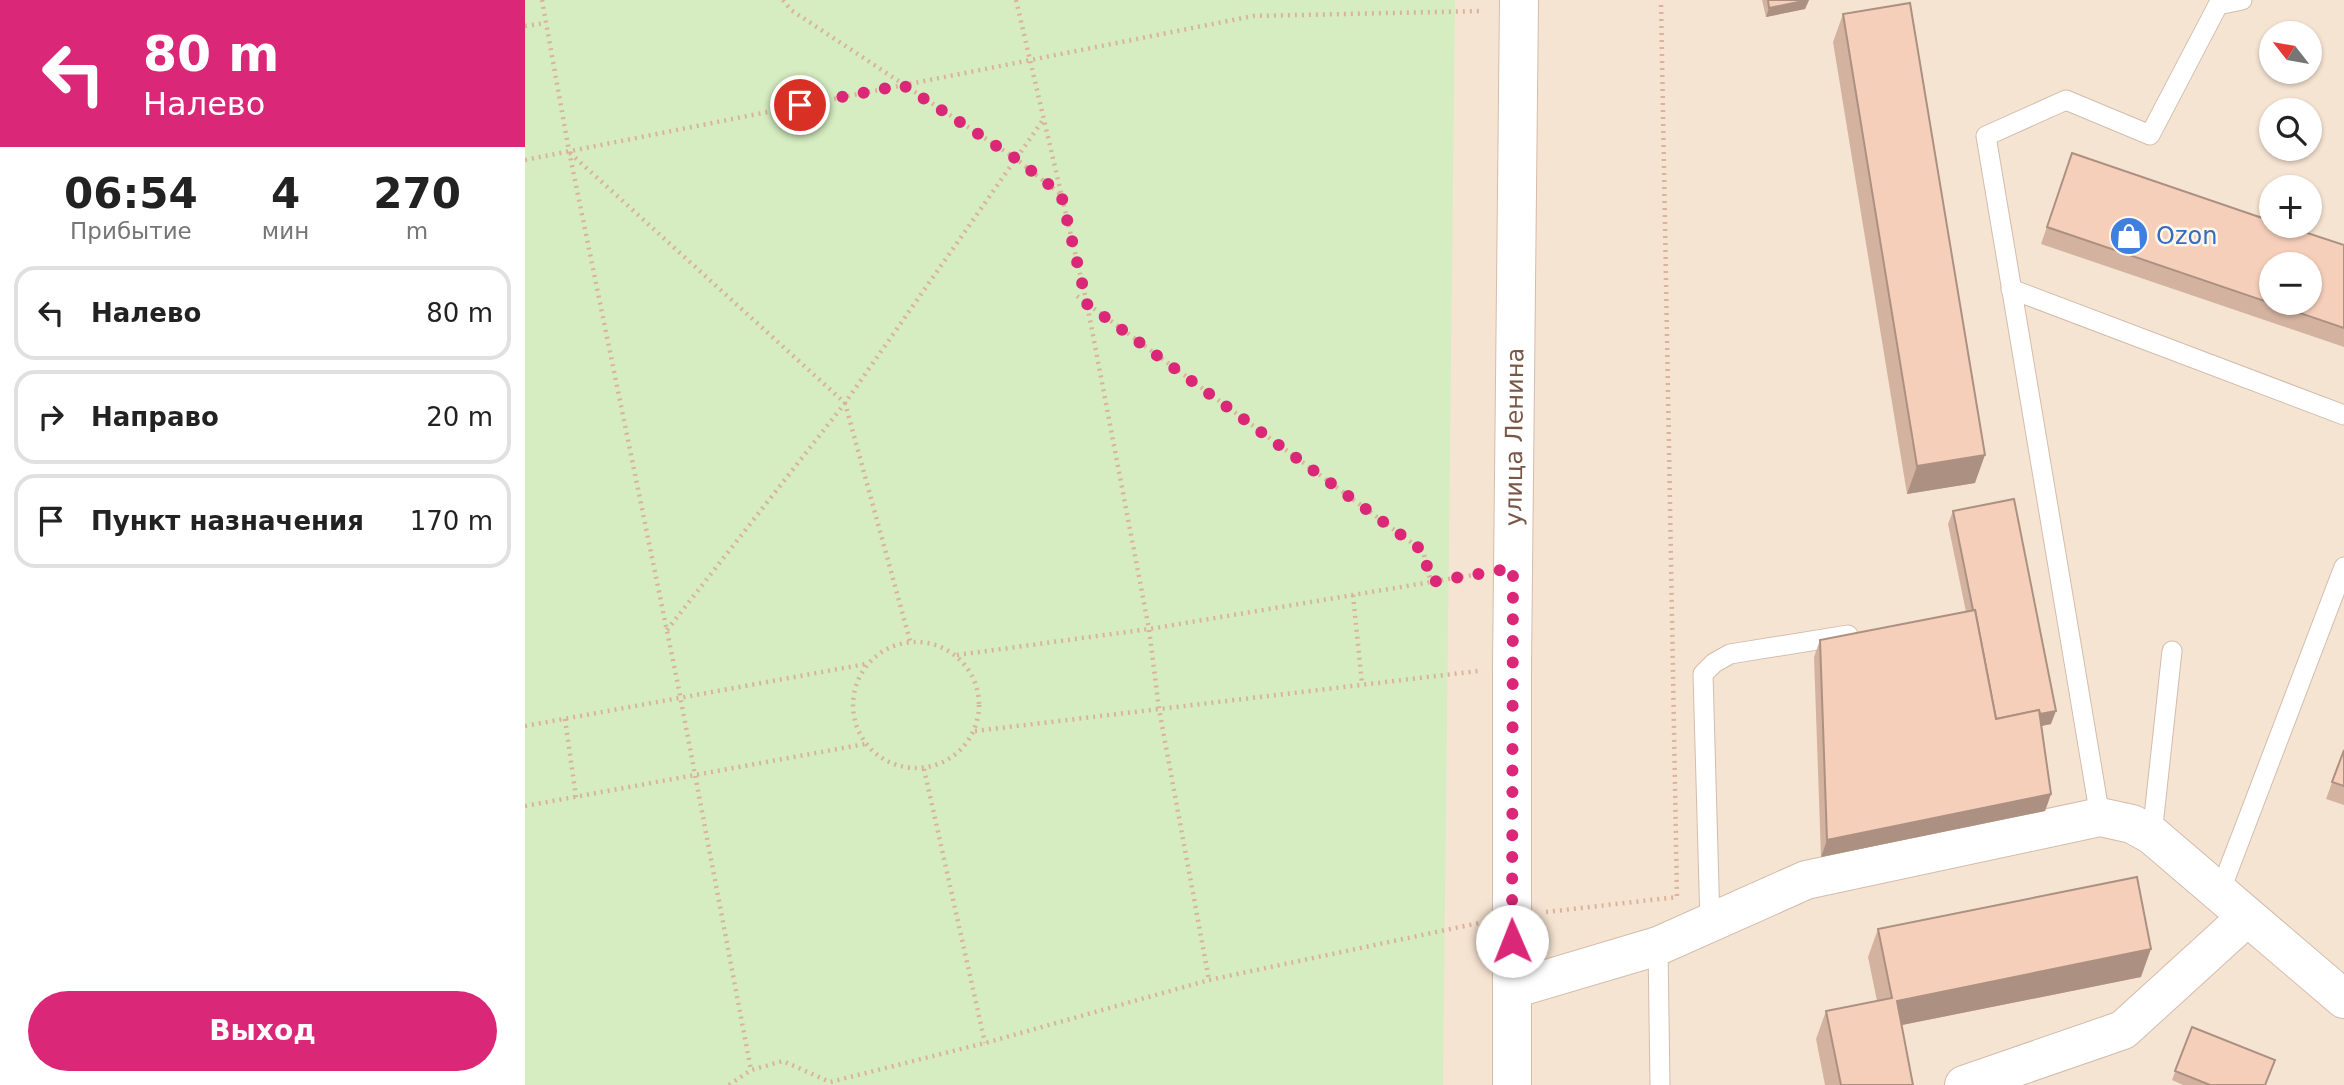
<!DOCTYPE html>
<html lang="ru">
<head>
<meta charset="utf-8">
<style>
	:root { --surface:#fff; --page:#f6f6f6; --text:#222; --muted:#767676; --line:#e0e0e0; --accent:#db2777 }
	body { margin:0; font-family:"DejaVu Sans",sans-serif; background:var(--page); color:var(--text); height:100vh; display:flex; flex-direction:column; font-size:26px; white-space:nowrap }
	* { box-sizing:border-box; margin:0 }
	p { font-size:23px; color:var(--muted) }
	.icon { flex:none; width:38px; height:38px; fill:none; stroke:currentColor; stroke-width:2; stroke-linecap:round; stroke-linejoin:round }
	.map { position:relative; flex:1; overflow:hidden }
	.sheet { display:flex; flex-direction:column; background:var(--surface); width:525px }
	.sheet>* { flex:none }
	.guide { background:#db2777; color:#fff; overflow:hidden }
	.needle { width:46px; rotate:301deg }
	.fabs { position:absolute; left:1734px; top:21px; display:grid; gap:14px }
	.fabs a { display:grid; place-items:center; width:63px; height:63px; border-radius:50%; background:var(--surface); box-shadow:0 2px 5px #0004; font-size:35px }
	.pin { position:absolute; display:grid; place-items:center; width:60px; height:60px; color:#fff; margin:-30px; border:4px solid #fff; border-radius:50%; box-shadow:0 2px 7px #0007 }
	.me { position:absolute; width:77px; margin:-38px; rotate:359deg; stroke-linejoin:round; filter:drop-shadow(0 0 5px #0008) }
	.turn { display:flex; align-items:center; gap:24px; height:147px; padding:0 28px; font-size:32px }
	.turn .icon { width:91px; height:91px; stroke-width:2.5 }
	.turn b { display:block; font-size:49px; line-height:60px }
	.eta { display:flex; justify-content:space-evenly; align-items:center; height:119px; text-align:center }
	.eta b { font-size:42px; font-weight:700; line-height:49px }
	.primary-button { display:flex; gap:14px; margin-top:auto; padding:14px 28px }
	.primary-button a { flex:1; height:80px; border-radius:42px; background:var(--accent); color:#fff; font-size:28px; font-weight:700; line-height:80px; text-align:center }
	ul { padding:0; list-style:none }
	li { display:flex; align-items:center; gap:21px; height:94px; margin:0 14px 10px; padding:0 14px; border:4px solid var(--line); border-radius:21px }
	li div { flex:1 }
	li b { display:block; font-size:26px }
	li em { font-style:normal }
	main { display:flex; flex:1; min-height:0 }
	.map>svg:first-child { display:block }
</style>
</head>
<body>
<main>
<section class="sheet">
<div class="guide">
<div class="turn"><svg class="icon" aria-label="left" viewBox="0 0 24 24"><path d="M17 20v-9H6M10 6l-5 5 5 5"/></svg><div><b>80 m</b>Налево</div></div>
</div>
<div class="eta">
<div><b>06:54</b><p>Прибытие</p></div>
<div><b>4</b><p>мин</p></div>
<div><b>270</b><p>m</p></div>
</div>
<ul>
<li><svg class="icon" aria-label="left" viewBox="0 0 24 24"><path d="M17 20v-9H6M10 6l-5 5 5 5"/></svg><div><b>Налево</b></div><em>80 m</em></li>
<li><svg class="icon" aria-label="right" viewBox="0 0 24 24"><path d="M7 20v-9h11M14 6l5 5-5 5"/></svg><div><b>Направо</b></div><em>20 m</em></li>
<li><svg class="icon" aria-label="arrive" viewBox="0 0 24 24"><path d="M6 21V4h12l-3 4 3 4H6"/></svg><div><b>Пункт назначения</b></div><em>170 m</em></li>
</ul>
<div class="primary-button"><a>Выход</a></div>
</section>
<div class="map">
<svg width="1819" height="1085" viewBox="0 0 1819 1085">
	<rect width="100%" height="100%" fill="#fef3e4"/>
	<path fill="#f6e4d2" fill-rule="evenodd" d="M 0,0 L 1819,0 L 1819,1085 L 0,1085 ZM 1746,33 L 1785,33 L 1785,72 L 1746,72 ZM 1746,110 L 1785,110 L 1785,149 L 1746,149 ZM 1746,187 L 1785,187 L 1785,226 L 1746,226 ZM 1746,264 L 1785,264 L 1785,303 L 1746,303 Z"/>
	<polygon fill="#d5edc1" points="0,0 930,0 918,1085 0,1085"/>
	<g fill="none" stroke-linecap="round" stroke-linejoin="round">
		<g stroke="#d3bcac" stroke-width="21">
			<g id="lane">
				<polyline points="1486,289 1819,415"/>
				<polyline points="1575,817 1461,136 1541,100 1625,135 1693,5 1717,0"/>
				<polyline points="1627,835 1647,651"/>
				<polyline points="1695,892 1819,567"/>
				<polyline points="1185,923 1178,674 1189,663 1205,654 1323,635"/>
				<polyline points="1133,946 1135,1085"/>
			</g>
		</g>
		<g stroke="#d3bcac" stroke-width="40">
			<g id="street">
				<polyline points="988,989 1133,946 1281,880 1575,817 1607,824 1627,835 1819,999"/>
				<polyline points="1439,1085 1598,1030 1722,917"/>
			</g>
		</g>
		<g stroke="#d6bba9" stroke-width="40">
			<g id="secondary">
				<path id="s1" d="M 987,1085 L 987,667 L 994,0"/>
			</g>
		</g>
		<g stroke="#dbb29c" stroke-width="4.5" stroke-dasharray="2 5" stroke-linecap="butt">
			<polyline points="17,0 44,151 153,685 226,1070"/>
			<polyline points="258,0 266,10 490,158 535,194"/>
			<polyline points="491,0 562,304 624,629 634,709 684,980"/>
			<polyline points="0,26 21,23"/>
			<polyline points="45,153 320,403 385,641"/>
			<polyline points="0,160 728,16 958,11"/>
			<polyline points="552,296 898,551 906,582"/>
			<polyline points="828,595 837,684"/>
			<polyline points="142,630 320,403 518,120"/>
			<circle cx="391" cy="705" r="63"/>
			<polyline points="432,655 624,629 954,574"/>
			<polyline points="40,719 51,797"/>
			<polyline points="0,726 341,664"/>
			<polyline points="450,731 953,671"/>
			<polyline points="399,769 460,1043"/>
			<polyline points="0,806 340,744"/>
			<polyline points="1021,912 1152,897 1136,0"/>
			<polyline points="204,1085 226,1070 258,1061 305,1082 460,1043 684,980 954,923"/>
		</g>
		<use href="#lane" stroke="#fff" stroke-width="19"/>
		<use href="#street" stroke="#fff" stroke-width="38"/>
		<use href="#secondary" stroke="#fff" stroke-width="38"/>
	</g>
	<g fill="#d4b2a0">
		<polygon points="1237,0 1284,0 1280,9 1241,17"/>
		<polygon points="1318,14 1450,483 1382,494 1308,42"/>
		<polygon points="1547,153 1819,245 1819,347 1516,244"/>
		<polygon points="1428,511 1526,724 1517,726 1526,794 1520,811 1296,857 1289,657 1295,640 1441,612 1423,524"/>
		<polygon points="1819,750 1819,805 1801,799"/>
		<polygon points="1353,929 1616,977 1377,1025 1388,1085 1300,1085 1291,1039 1301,1011 1352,1001 1343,957"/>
		<polygon points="1667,1027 1740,1085 1658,1085 1647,1080"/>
	</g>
	<g fill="#ac9182">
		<polygon points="1284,0 1280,9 1241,17 1244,8"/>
		<polygon points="1460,455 1450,483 1382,494 1392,466"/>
		<polygon points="1531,711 1526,724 1465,736 1470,723"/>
		<polygon points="1526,794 1520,811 1296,857 1302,840"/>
		<polygon points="1626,949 1616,977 1362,1028 1372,1001"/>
	</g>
	<g fill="#f6cfba" stroke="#ac9182" stroke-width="2" fill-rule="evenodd">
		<polygon points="1243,0 1283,0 1244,8"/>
		<polygon points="1385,3 1460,455 1392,466 1318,14"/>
		<path d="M 1547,153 L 1746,221 L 1746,226 L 1761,226 L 1819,245 L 1819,328 L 1522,227 ZM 1746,264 L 1785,264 L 1785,303 L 1746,303 Z"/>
		<polygon points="1489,499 1531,711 1515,714 1514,710 1471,719 1450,610 1448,610 1428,511"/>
		<polygon points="1450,610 1471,719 1514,710 1526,794 1302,840 1295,640"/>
		<polygon points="1819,750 1819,786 1807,782"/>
		<polygon points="1612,877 1626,949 1372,1001 1388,1085 1316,1085 1301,1011 1367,998 1353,929"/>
		<polygon points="1667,1027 1750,1060 1740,1085 1685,1085 1650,1071"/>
	</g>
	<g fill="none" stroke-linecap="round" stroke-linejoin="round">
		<polyline stroke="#db2777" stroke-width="12" stroke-dasharray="0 21.6" points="275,105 378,85 490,158 536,194 562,304 898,551 906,582 988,568 987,941"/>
	</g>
	<defs>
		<g id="shop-disc" transform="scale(2.0125)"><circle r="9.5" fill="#3f7fe0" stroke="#fff7ec"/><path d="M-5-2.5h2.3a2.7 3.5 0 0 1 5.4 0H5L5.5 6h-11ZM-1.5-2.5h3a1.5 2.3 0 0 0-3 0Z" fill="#fff"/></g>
	</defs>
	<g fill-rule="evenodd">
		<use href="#shop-disc" x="1604" y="236"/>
	</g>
	<g text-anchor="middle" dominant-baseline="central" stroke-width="5" stroke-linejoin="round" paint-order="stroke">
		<g font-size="24" fill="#366cbe" stroke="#fff7ec" text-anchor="start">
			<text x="1631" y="236">Ozon</text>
		</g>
		<g font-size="24" fill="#795747" stroke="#fff7ec">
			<text stroke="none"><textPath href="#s1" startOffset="648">улица Ленина</textPath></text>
		</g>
	</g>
</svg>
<div class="fabs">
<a><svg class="needle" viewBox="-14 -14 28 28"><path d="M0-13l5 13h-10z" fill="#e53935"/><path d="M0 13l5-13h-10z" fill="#767676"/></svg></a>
<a><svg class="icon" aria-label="search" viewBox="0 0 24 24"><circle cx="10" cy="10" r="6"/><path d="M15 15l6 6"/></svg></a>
<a>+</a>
<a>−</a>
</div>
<div class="pin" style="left:275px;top:105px;background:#d93025"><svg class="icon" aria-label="arrive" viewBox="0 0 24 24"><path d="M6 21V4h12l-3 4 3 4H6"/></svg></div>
<svg class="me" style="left:987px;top:941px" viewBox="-20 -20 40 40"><circle r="19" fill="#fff"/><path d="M0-13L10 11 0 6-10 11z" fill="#db2777"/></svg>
</div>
</main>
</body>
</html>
